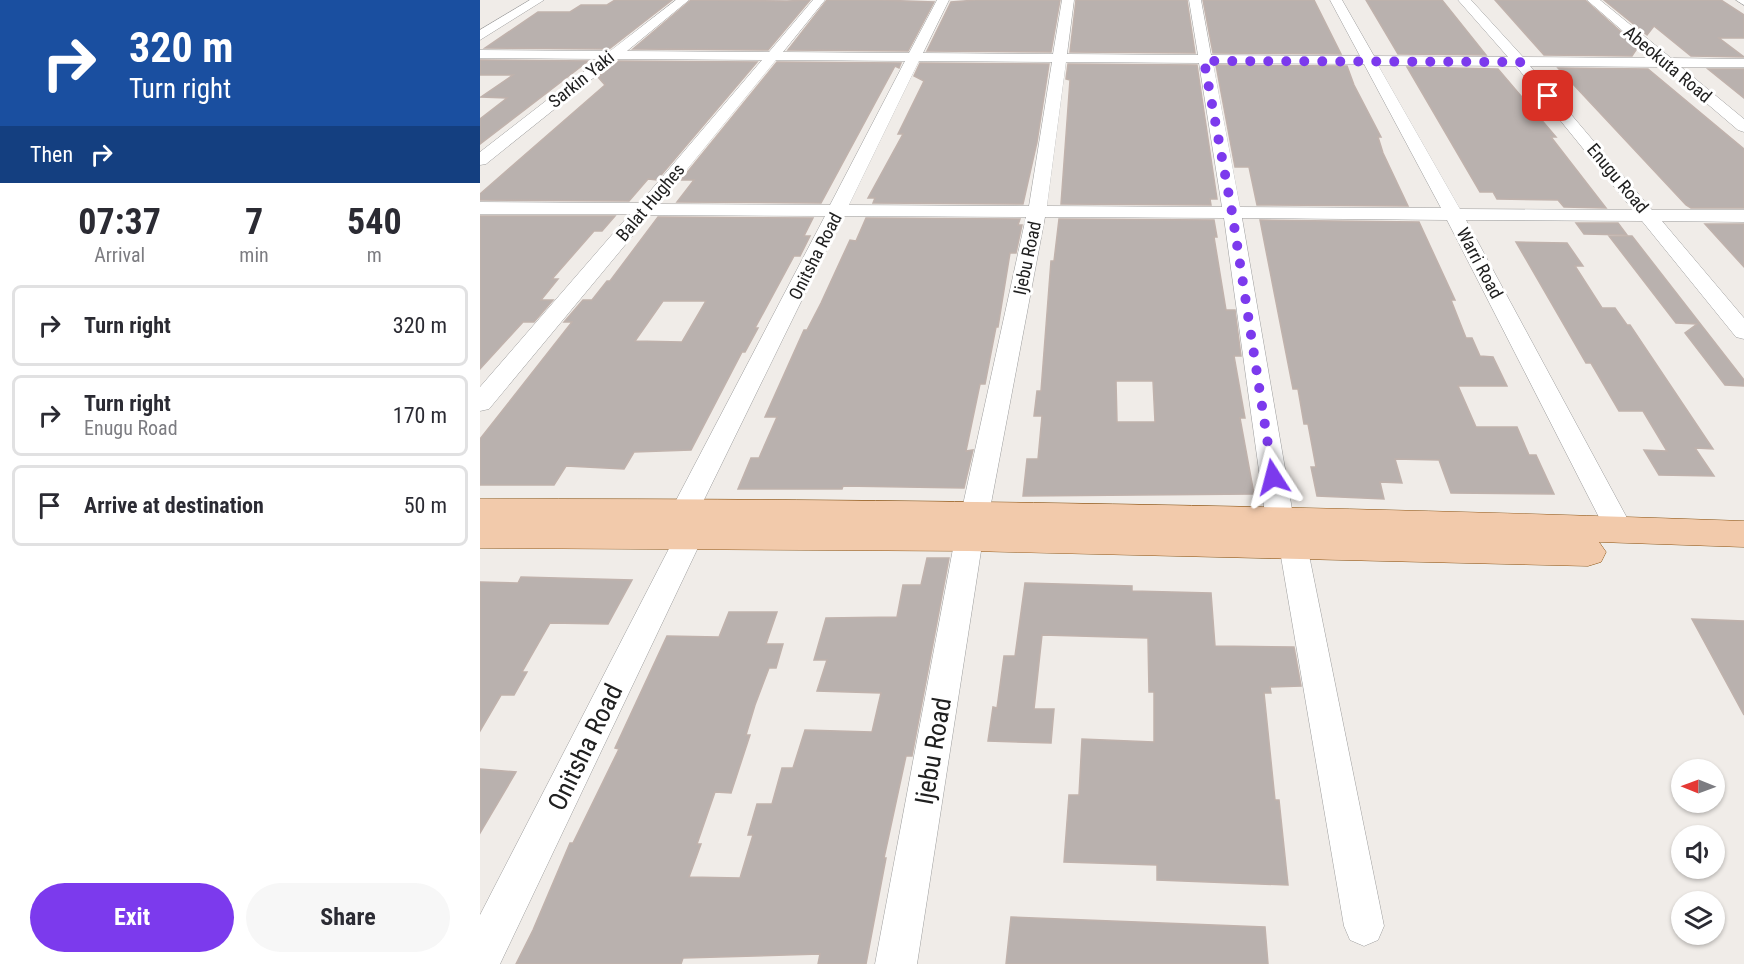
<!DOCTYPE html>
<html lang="en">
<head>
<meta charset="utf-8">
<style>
	:root { --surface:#fff; --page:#f7f7f7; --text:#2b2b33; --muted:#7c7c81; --line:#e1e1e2; --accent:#7c3aed }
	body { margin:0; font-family:"Roboto Condensed",sans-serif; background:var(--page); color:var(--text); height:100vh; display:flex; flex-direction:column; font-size:22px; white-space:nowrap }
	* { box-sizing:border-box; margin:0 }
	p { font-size:20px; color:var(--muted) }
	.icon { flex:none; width:33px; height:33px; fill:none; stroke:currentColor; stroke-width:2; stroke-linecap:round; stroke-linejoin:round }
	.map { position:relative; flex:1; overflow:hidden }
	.panel { display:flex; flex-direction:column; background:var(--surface); width:480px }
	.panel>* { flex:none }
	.hud { background:#1a4fa0; color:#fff; overflow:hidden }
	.needle { width:39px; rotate:271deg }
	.tools { position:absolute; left:1191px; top:759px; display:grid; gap:12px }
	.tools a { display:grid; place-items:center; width:54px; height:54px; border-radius:50%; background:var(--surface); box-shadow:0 2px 4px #0004; font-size:30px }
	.pin { position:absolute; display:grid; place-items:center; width:51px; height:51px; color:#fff; margin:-26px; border-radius:12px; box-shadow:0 3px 9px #0006 }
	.me { position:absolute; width:66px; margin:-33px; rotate:351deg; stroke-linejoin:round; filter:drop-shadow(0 0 4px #0008) }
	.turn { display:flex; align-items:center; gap:21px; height:126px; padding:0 30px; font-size:27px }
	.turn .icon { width:78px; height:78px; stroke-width:2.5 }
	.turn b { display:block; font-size:42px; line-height:51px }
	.then { display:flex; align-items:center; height:57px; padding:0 30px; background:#0003; gap:12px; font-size:22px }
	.eta { display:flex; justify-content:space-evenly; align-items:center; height:102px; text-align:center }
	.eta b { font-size:36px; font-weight:700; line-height:42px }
	.cta { display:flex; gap:12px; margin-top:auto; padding:12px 30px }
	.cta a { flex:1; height:69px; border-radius:36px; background:var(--accent); color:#fff; font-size:24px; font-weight:700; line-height:69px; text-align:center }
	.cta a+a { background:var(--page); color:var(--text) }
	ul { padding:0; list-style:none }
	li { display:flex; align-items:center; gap:18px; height:81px; margin:0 12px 9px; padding:0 18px; border:3px solid var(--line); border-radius:9px }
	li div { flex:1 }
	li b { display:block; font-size:22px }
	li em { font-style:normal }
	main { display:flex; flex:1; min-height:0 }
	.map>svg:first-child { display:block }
</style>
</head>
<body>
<main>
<section class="panel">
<div class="hud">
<div class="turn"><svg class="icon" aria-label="right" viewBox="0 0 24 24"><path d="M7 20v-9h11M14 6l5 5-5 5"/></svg><div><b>320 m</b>Turn right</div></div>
<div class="then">Then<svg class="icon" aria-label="right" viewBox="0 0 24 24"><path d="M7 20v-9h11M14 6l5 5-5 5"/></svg></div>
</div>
<div class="eta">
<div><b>07:37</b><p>Arrival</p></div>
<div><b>7</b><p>min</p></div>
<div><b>540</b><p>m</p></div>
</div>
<ul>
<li><svg class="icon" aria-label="right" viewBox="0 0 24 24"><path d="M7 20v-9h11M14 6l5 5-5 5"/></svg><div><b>Turn right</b></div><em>320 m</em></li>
<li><svg class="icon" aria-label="right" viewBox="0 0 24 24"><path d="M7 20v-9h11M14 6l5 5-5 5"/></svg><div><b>Turn right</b><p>Enugu Road</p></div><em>170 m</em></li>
<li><svg class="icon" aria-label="arrive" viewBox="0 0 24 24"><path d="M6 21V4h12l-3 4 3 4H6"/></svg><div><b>Arrive at destination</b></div><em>50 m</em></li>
</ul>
<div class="cta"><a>Exit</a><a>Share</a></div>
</section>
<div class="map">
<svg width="1264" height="964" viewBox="0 0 1264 964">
	<rect width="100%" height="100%" fill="#f0ece8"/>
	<g fill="#b9b1ae" stroke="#c0b2ac" stroke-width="1.5" fill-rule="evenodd">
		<polygon points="135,0 192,0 129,49 5,48 58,12 90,12 101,5 127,5"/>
		<polygon points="211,0 307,1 330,0 288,50 153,49"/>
		<polygon points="347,0 400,0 454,2 428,51 308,50"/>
		<polygon points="496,0 580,0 571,52 447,51 471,2"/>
		<polygon points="596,0 707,0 715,53 590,52"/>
		<polygon points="723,0 834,0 861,54 733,53"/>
		<polygon points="886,0 962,0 1006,55 918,54"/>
		<polygon points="1015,0 1105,0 1158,47 1152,56 1064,55"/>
		<polygon points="1124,0 1241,0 1264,15 1264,38 1239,38 1264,57 1211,56 1174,26 1167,35"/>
		<polygon points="0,60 113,61 109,65 107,62 0,144 0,119 27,98 1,97 33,75 0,75"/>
		<polygon points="138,61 277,62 177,180 168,179 149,201 0,200 0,194 125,85 118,77"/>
		<polygon points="297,62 421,63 419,68 415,66 341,203 197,202 214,180 201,180"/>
		<polygon points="440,63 569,64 557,142 543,204 393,203 395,198 388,198 423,134 418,134 444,81 434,76"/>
		<polygon points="588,64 717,65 737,199 730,199 731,205 581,204 590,80 586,79"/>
		<polygon points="736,65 867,66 874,85 901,137 898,137 903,153 928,206 777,205 769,167 755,167"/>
		<polygon points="927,67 1018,69 1076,137 1071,137 1126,208 1084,207 1078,200 1017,199 1013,192 1000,192"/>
		<polygon points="1078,68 1168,69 1264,149 1264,208 1211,208 1206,205"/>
		<polygon points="1228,69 1264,69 1264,98"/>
		<polygon points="0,216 135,216 122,231 114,231 72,279 78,279 61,300 73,300 54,322 43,322 0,369"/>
		<path d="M 178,217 L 333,218 L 324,236 L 330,236 L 320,256 L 314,256 L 275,328 L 278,328 L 265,352 L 262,352 L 211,450 L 154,452 L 144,469 L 86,466 L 74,485 L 0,485 L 0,439 L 92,322 L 84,322 L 103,300 L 112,300 L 127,281 L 130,281 ZM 183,301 L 226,301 L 202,342 L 155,341 Z"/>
		<polygon points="386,218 540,219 538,225 542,225 536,253 530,253 518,327 516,327 505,384 500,384 486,451 493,450 484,488 363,486 362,489 258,489 271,458 279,458 297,417 285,417 324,330 327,330 341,303 370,240 376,241"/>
		<path d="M 579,219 L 734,220 L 737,237 L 734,237 L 746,310 L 755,310 L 761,356 L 754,356 L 765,418 L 760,418 L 774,494 L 543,496 L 547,459 L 558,459 L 562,416 L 554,416 L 557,391 L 561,391 L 571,261 L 574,261 ZM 636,381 L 673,381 L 675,422 L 637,422 Z"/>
		<polygon points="780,220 939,222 975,300 971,300 986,338 992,338 1000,356 1013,357 1027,386 978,386 996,427 1037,427 1049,455 1056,455 1074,494 971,493 959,460 915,459 922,483 900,482 904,499 837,496 831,467 836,467 828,424 824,424 818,389 813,389"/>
		<polygon points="1096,223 1138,223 1147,235 1104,234"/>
		<polygon points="1225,224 1264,224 1264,267"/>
		<polygon points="1129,236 1152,236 1264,380 1264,386 1245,385 1205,333 1217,324 1196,323"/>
		<polygon points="1036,242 1087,243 1103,266 1095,266 1122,308 1135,308 1147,325 1150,325 1233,449 1215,448 1234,476 1179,475 1164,450 1187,451 1163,411 1139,411 1111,363 1106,363"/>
		<polygon points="447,558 469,558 432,756 426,756 404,858 406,858 386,964 338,964 340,954 203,958 201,964 36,964 53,930 90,843 93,843 139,749 135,748 187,636 239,637 249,612 297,612 286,644 303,644 296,668 289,668 275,705 266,735 270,735 251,793 235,792 217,844 221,844 209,877 260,878 273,835 268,835 277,804 292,804 302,768 313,768 325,730 392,732 401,693 337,691 347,660 334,660 346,618 417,617 423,585 441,585"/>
		<polygon points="41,577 152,580 128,624 70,623 42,672 47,672 34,695 21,695 0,731 0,582 38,583"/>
		<polygon points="545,583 652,586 652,591 731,593 735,646 814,647 821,686 790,687 791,693 784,693 795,800 799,800 808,885 677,880 677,865 584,862 589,795 599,795 602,739 674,742 674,692 669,692 668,638 562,635 554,709 574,709 571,743 508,741 513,707 517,708 524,656 535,656"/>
		<polygon points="1212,619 1264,621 1264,715"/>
		<polygon points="0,769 36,772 0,833"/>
		<polygon points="531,917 785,927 788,964 526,964"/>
	</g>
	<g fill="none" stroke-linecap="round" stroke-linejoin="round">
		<g stroke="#9d9d9d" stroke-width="1">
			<g id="minor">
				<polygon points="50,0 64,0 0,40 0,30"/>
				<path d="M 196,0 L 209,0 L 147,51 L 289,52 L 333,0 L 345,0 L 303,52 L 429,53 L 457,0 L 469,0 L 443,53 L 573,54 L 582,0 L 594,0 L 587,54 L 718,55 L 709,0 L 721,0 L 731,55 L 880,56 L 850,0 L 862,0 L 894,56 L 1028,57 L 978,0 L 991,0 L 1043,57 L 1174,58 L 1107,0 L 1120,0 L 1191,58 L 1264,59 L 1264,67 L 1201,67 L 1264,119 L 1264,132 L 1258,130 L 1184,67 L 1050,66 L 1172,210 L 1264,210 L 1264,222 L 1182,221 L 1264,318 L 1264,339 L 1256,337 L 1162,221 L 986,220 L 1153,529 L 1149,537 L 1139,540 L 1129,537 L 1125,529 L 967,220 L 762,218 L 814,521 L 810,528 L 800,531 L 790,528 L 786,521 L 744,218 L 565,217 L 509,514 L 505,521 L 495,524 L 485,521 L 481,514 L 546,217 L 363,216 L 219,510 L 215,517 L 205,520 L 195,517 L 191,510 L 345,216 L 170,215 L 9,409 L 0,411 L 0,387 L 150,214 L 0,214 L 0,202 L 160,203 L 282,60 L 137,59 L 6,164 L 0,165 L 0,152 L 120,59 L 0,58 L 0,50 L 130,51 ZM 296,60 L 425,61 L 350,205 L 179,204 ZM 439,61 L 572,62 L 549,206 L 369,205 ZM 586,62 L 719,63 L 742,207 L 567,206 ZM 733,63 L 884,64 L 961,208 L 760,207 ZM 898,65 L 1036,66 L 1153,210 L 980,209 Z"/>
				<polygon points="1256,0 1264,0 1264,5"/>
				<polygon points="210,524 220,527 224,535 20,964 0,964 0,915 196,535 200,527"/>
				<polygon points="489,527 499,530 503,538 437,964 395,964 475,538 479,530"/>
				<polygon points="813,534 823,537 827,545 904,926 898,940 884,946 870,940 864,926 799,545 803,537"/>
			</g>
		</g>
		<g stroke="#8b5312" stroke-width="1">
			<path id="major" d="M 0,499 C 422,498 843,506 1264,521 L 1264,547 L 1119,542 L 1126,552 L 1121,562 L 1108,566 L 489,551 L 0,548 Z"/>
		</g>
		<use href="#minor" fill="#fff" fill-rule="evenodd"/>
		<use href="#major" fill="#f2caab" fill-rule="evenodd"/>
	</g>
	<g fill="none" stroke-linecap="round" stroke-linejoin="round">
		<polyline stroke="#7c3aed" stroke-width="10" stroke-dasharray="0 18" points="793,477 752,212 724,61 1040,62 1068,96"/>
	</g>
	<g text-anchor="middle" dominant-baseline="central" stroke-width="6" stroke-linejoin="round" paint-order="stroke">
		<g font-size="18" fill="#202020" stroke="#fff">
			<text transform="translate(1188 64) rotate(40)">Abeokuta Road</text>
			<text transform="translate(101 79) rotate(-39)">Sarkin Yaki</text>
			<text transform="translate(1138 178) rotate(50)">Enugu Road</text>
			<text transform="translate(170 202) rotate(-50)">Balat Hughes</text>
			<text transform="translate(335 256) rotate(-63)">Onitsha Road</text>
			<text transform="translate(547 258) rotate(-78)">Ijebu Road</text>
			<text transform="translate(1000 263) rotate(62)">Warri Road</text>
		</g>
		<g font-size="26" fill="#202020" stroke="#fff">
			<text transform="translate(105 747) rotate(-64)">Onitsha Road</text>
			<text transform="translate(453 751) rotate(-80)">Ijebu Road</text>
		</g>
	</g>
</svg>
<div class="tools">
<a><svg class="needle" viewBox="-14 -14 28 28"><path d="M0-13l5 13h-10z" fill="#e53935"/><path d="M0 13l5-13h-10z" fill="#7c7c81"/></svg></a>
<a><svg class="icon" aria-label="sound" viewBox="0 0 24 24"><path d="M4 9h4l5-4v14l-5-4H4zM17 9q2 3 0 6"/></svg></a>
<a><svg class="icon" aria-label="layers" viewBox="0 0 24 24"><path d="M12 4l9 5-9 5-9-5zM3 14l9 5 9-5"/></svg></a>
</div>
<div class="pin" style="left:1068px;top:96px;background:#d93025"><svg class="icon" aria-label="arrive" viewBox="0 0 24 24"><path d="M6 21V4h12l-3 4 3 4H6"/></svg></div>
<svg class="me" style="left:793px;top:477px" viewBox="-20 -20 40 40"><path d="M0-17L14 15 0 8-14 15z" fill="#7c3aed" stroke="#fff" stroke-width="4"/></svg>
</div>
</main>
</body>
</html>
